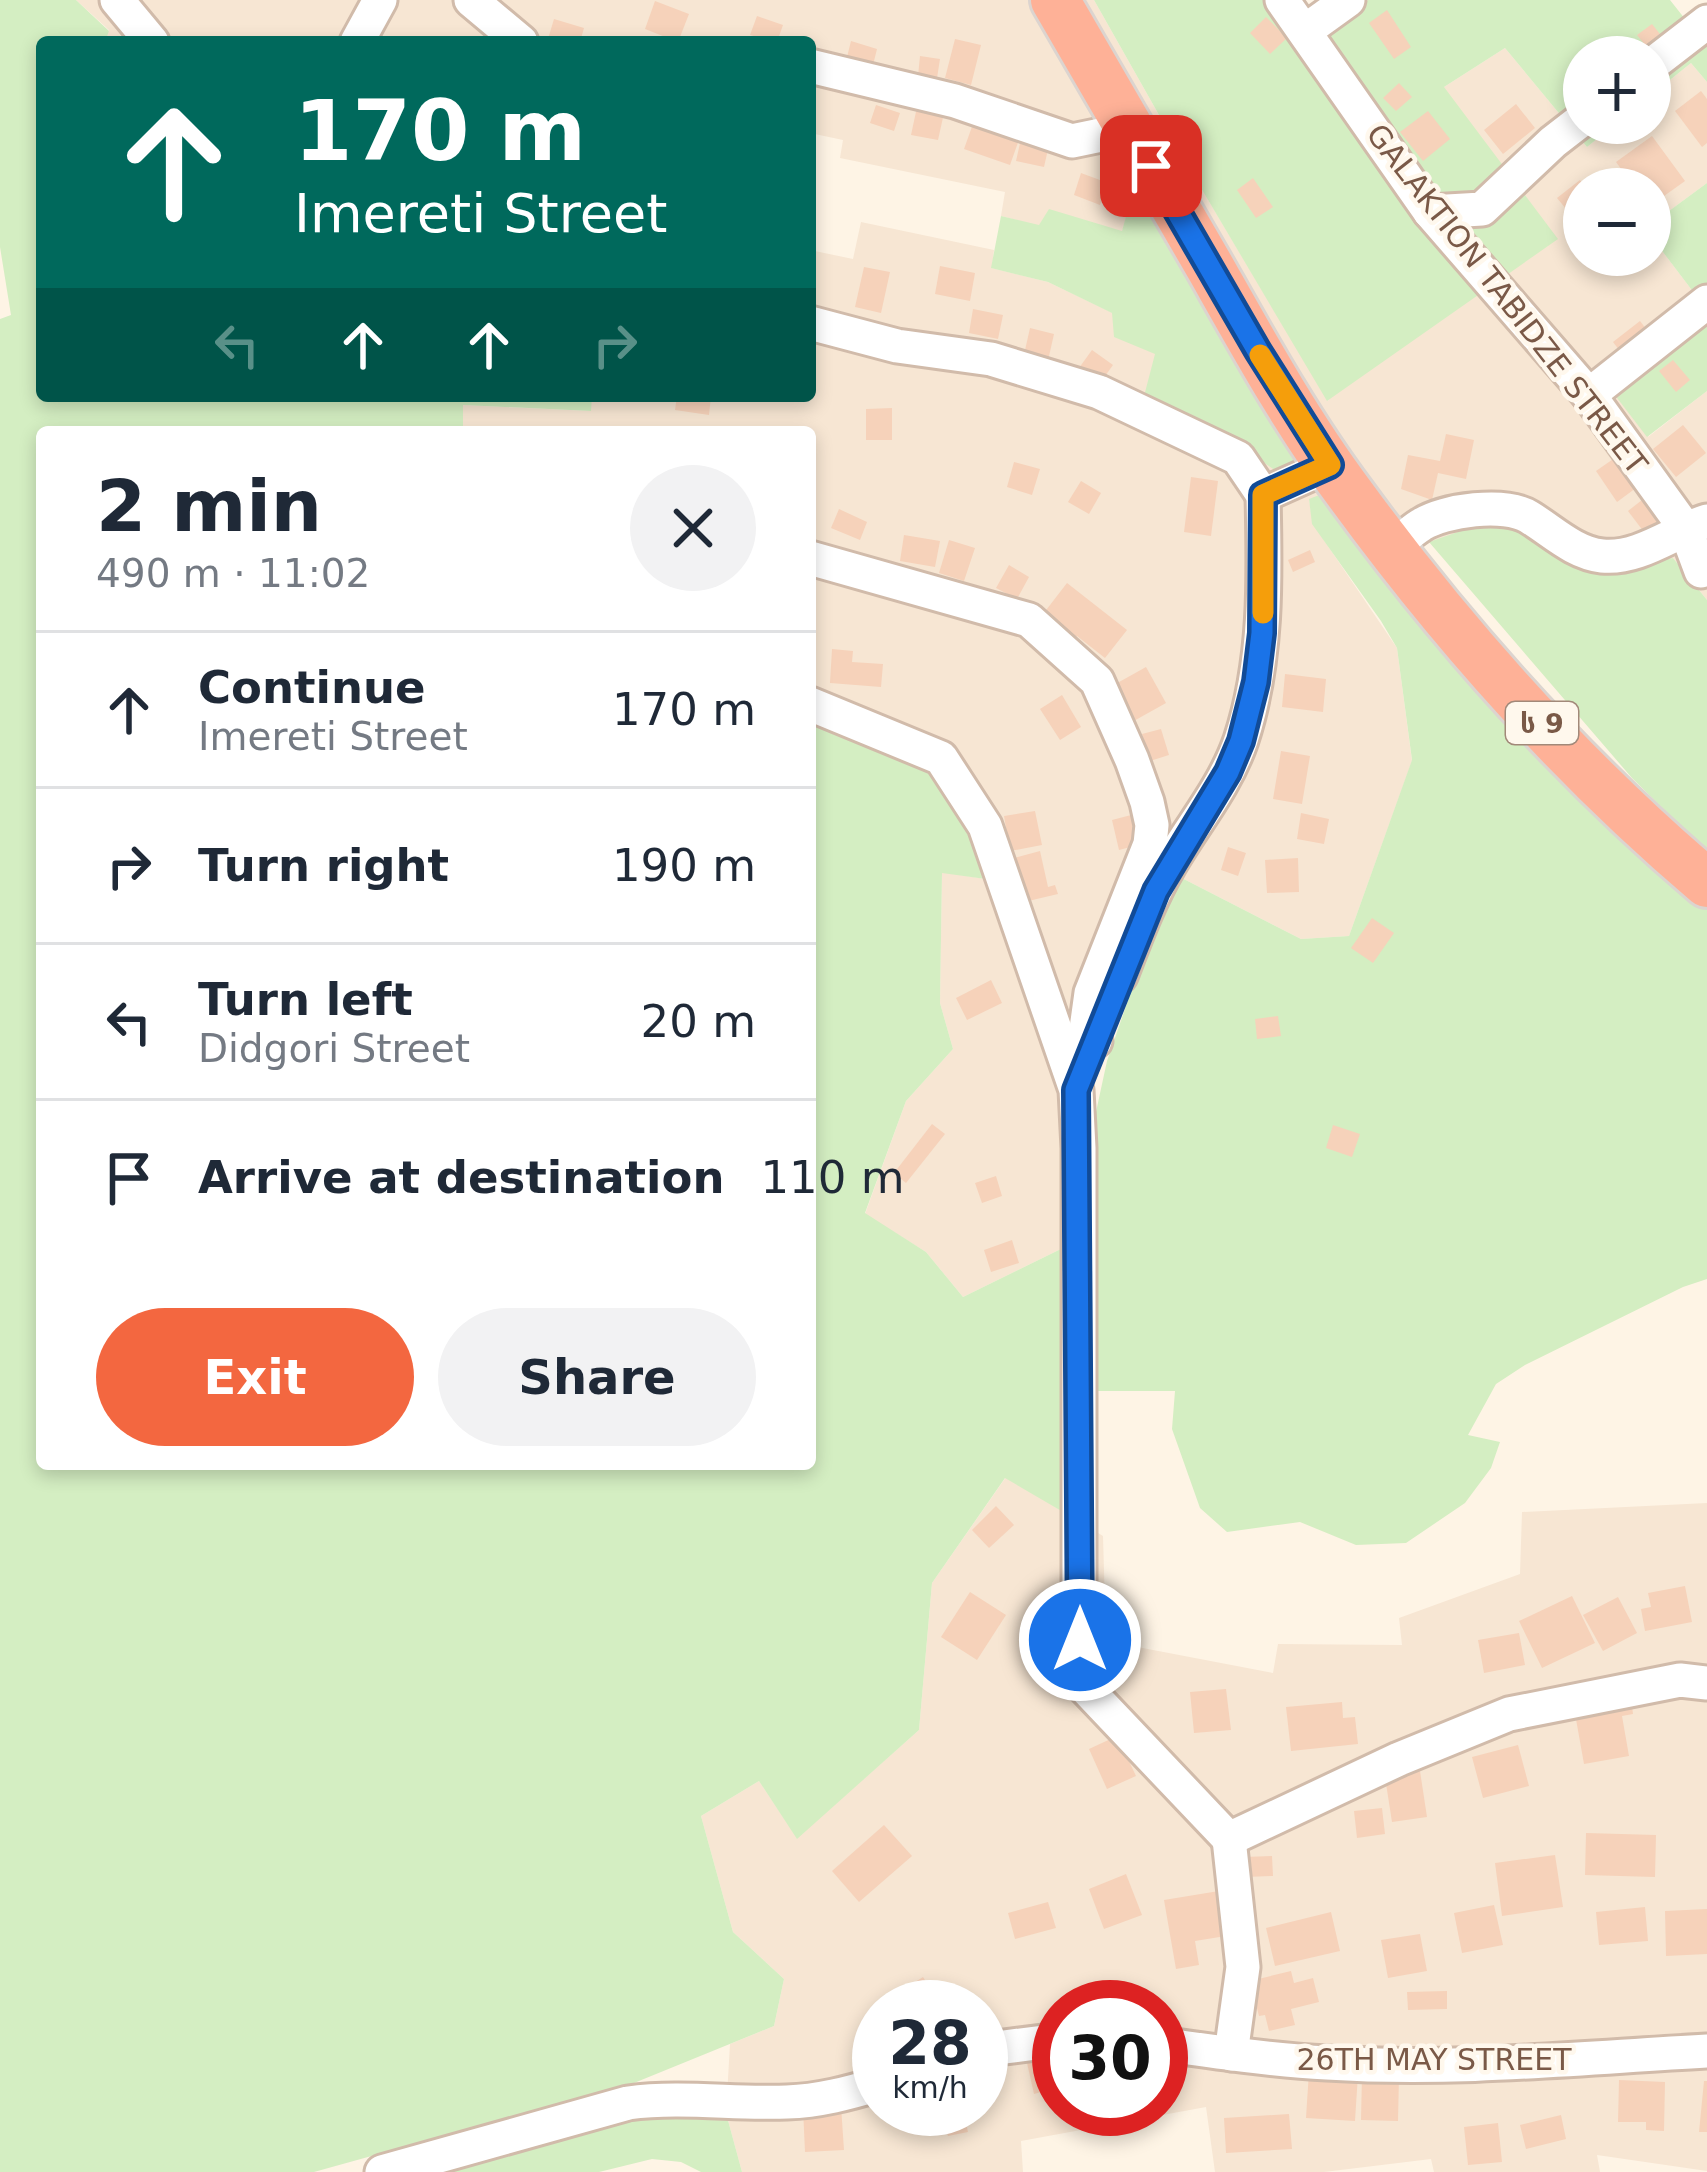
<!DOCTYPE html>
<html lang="en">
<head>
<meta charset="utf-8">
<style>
	:root { --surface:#fff; --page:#f2f2f3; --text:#1f2937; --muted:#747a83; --line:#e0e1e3; --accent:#f36740 }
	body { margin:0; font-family:"DejaVu Sans",sans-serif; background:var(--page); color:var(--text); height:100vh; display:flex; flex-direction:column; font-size:45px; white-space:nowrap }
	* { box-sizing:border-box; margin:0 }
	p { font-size:39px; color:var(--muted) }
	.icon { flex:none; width:66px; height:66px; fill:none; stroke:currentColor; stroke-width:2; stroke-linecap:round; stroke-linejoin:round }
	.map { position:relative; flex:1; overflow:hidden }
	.details { position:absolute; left:36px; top:426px; width:780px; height:1044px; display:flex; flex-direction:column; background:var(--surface); border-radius:12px; box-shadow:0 6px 18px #0003 }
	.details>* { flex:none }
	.guide { position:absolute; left:36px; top:36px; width:780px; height:366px; border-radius:12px; box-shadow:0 6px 18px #0003; background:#00695c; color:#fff; overflow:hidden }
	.tools { position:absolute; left:1563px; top:36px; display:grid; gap:24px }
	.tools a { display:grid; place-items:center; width:108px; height:108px; border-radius:50%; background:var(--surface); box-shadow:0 6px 18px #0003; font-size:60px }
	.speed { position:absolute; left:852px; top:1980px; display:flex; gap:24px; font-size:60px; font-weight:700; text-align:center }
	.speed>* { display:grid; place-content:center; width:156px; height:156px; border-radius:50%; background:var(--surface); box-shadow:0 6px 18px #0003; line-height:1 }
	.speed small { font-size:30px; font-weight:400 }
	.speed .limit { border:18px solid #d22; background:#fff; color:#111 }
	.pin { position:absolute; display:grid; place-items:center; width:102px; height:102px; color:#fff; margin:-51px; border-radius:24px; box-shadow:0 6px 18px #0006 }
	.me { position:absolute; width:132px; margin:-66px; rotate:0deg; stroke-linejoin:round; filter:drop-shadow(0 0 9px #0008) }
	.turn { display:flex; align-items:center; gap:42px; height:252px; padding:0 60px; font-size:54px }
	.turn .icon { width:156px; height:156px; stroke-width:2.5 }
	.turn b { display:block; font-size:84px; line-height:102px }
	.lanes { display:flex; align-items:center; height:114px; padding:0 60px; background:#0003; justify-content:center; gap:60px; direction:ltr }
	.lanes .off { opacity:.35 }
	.round { display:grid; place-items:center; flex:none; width:126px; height:126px; border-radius:63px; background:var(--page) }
	.overview { display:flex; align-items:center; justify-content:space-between; height:204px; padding:0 60px }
	h1 { font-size:72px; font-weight:800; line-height:90px }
	.cta { display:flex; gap:24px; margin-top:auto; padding:24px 60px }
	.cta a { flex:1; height:138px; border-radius:72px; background:var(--accent); color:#fff; font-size:48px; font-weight:800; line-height:138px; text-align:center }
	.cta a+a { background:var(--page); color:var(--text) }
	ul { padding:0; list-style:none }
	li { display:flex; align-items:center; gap:36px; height:156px; padding:0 60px; border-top:3px solid var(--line) }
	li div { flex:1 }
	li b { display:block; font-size:45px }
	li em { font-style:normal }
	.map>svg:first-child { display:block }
</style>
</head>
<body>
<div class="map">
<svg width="1707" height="2172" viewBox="0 0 1707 2172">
	<rect width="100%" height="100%" fill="#fef4e5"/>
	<g fill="#f7e6d3" fill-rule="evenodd">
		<polygon points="76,0 1094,0 1185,161 1328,401 1444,87 1505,48 1587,147 1617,123 1650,123 1650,96 1691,63 1707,82 1707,183 1650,225 1650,189 1584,189 1584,255 1650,255 1650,235 1707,310 1648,437 1707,391 1707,600 1673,558 1588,569 1429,542 1384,575 1309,499 1313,524 1397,648 1412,761 1349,936 1301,939 1172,873 1121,1018 1087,1011 1067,1147 1067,1246 963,1297 926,1252 865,1214 906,1101 953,1049 940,1003 942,872 992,880 854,740 810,723 810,432 463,432 462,405 590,411 592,396 810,396 810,250 853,259 861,222 994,250 992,268 1048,282 1113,313 1156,353 1246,450 1137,178 1122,232 1049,210 1039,226 1001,216 1005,192 840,158 843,140 810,133 810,42 105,42 109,30"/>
		<path d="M 1006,1477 L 1103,1536 L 1106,1641 L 1273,1673 L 1278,1644 L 1402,1645 L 1399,1618 L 1520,1574 L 1522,1512 L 1707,1503 L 1707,2171 L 1597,2155 L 1600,2172 L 1434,2172 L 1431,2159 L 1324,2172 L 1215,2172 L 1206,2107 L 1021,2141 L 1023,2172 L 742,2172 L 726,2113 L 730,2044 L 774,2026 L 784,1979 L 733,1932 L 701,1816 L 759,1781 L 797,1838 L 919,1730 L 932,1583 ZM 879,2007 L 981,2007 L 981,2109 L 879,2109 ZM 1059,2007 L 1161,2007 L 1161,2109 L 1059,2109 Z"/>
	</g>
	<g fill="#d4eec2">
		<polygon points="0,0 76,0 109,31 105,42 42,42 42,396 592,396 591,411 463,405 463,432 42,432 42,1464 810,1464 810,723 939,772 976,830 993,880 942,873 940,1003 953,1049 906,1101 865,1213 926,1252 963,1297 1067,1246 1107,1061 1172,873 1301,939 1349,936 1412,760 1397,648 1381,621 1312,524 1309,499 1322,494 1707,909 1707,1279 1683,1287 1525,1365 1496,1384 1468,1435 1500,1442 1491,1468 1465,1503 1406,1543 1356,1545 1300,1522 1227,1532 1200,1508 1172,1429 1175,1391 1092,1391 1070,1516 1005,1478 932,1583 919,1730 797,1839 759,1781 701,1816 733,1932 784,1979 774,2026 634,2083 314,2172 0,2172 0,319 11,315 0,247"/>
		<polygon points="1094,0 1265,0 1303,49 1368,0 1670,0 1704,43 1707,42 1707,82 1691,63 1650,96 1650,57 1584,57 1584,123 1617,123 1587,147 1505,48 1444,87 1558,239 1327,401 1185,161"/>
		<polygon points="1137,176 1305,471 1293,475 1276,471 1246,450 1143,400 1155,354 1114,337 1112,313 1048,282 991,268 1001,216 1039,225 1049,209 1122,231"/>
		<polygon points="1707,183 1707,310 1650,235 1650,225"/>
		<polygon points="1707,314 1707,391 1647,437 1611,390"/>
		<polygon points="1498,518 1588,569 1673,558 1707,600 1707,852 1632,778 1429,542"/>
		<polygon points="646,2113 726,2113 742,2172 701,2172 681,2162 652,2159 599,2172 432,2172"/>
	</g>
	<g fill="#f6d2ba">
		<polygon points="655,1 689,14 678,42 645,29"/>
		<polygon points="1387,10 1411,47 1394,59 1369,23"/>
		<polygon points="757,16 783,25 777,42 750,35"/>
		<polygon points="1266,17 1287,38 1270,54 1250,33"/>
		<polygon points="554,19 584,28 580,42 548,39"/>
		<polygon points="1652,24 1664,39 1649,50 1637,35"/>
		<polygon points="955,39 981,45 971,85 945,78"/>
		<polygon points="851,41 877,49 873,65 847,57"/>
		<polygon points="920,56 940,59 937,78 918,76"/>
		<polygon points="1399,83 1412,97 1396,111 1383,98"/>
		<polygon points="1701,91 1707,99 1707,143 1702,147 1675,111"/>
		<polygon points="1516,104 1535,128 1503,154 1484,130"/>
		<polygon points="876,105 900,113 894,131 870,123"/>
		<polygon points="917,107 944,113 938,140 911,135"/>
		<polygon points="1428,111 1450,139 1423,161 1400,132"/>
		<polygon points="974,121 1020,137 1010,165 964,149"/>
		<polygon points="1023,130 1051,136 1044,167 1016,161"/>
		<polygon points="1652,136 1685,181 1650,206 1650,189 1636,189 1616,162"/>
		<polygon points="1081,173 1108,183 1100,205 1074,195"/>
		<polygon points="1253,178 1273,207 1256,218 1237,190"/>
		<polygon points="1580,180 1587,189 1584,189 1584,224 1581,227 1557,198"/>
		<polygon points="940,266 975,273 970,301 935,294"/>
		<polygon points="864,267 890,272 881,313 855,307"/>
		<polygon points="973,309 1003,315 998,339 969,333"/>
		<polygon points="1640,321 1653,338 1626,359 1613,342"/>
		<polygon points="1030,328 1054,334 1047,365 1023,359"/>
		<polygon points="1092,350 1113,365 1100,383 1079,368"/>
		<polygon points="1673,360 1690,380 1676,392 1659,371"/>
		<polygon points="677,396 711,396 709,415 675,410"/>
		<polygon points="892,408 892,440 866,440 866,409"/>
		<polygon points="1683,425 1706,453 1676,477 1653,449"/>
		<polygon points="1446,434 1474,440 1466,479 1438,473 1432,500 1401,489 1408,455 1440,461"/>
		<polygon points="1619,455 1640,485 1617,502 1596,471"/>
		<polygon points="1014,462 1040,469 1032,495 1007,487"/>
		<polygon points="1191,477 1218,481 1211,536 1184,532"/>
		<polygon points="1081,481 1101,493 1089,514 1068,502"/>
		<polygon points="1642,500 1661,526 1647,536 1628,511"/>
		<polygon points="839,509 867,522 860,540 831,528"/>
		<polygon points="904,535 940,541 935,567 900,561"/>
		<polygon points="949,540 975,548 964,581 939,573"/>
		<polygon points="1310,550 1315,562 1293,572 1288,560"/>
		<polygon points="1009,565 1029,577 1017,599 996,588"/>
		<polygon points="1067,583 1127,630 1105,658 1077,636 1071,643 1040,618"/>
		<polygon points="832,649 853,651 852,662 883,664 881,687 830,683"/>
		<polygon points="1146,667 1166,703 1132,722 1112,686"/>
		<polygon points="1285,674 1326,679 1323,712 1282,707"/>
		<polygon points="1062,695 1081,727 1060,740 1040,709"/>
		<polygon points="1161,729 1169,755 1150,761 1142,734"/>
		<polygon points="1281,751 1310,756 1302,804 1273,799"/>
		<polygon points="1035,811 1042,845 1010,851 1004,816"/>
		<polygon points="1301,813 1329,819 1324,844 1297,839"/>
		<polygon points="1135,814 1142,844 1119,850 1112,820"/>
		<polygon points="1228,847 1246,853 1238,876 1221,870"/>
		<polygon points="1040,851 1048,887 1055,885 1058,894 1024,902 1014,858"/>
		<polygon points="1298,858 1299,892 1267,893 1265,860"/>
		<polygon points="1372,918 1394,933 1373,963 1351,948"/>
		<polygon points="991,980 1002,1003 967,1020 956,998"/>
		<polygon points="1278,1016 1281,1036 1257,1039 1255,1019"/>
		<polygon points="932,1124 945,1134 906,1183 894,1173"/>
		<polygon points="1333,1125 1360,1134 1352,1157 1326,1148"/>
		<polygon points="996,1176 1002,1196 982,1203 975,1183"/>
		<polygon points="1012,1240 1019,1263 991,1272 984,1250"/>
		<polygon points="996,1506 1014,1525 989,1548 972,1530"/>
		<polygon points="1685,1586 1692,1622 1645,1631 1641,1609 1651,1607 1648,1593"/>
		<polygon points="970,1592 1006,1615 977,1660 941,1637"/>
		<polygon points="1572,1596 1595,1643 1542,1668 1519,1621"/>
		<polygon points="1618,1597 1637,1633 1603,1651 1583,1615"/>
		<polygon points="1519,1633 1525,1665 1484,1673 1478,1640"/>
		<polygon points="1226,1689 1231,1730 1194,1733 1190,1692"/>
		<polygon points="1631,1698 1633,1714 1622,1716 1629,1756 1584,1764 1574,1708"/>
		<polygon points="1342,1702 1343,1718 1355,1717 1358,1744 1291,1751 1286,1707"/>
		<polygon points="1117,1736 1136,1776 1107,1789 1089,1749"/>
		<polygon points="1518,1745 1529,1786 1483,1798 1472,1757"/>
		<polygon points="1420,1771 1427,1817 1392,1822 1385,1777"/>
		<polygon points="1382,1808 1385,1834 1357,1838 1354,1811"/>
		<polygon points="884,1825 912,1856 859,1902 832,1871"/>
		<polygon points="1586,1833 1656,1835 1655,1877 1585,1875"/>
		<polygon points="1555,1855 1563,1907 1502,1916 1495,1863"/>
		<polygon points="1272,1856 1273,1876 1245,1877 1244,1857"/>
		<polygon points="1126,1874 1142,1915 1104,1929 1089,1889"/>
		<polygon points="1225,1890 1232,1935 1195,1941 1199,1965 1176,1969 1164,1900"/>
		<polygon points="1048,1902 1056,1928 1015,1939 1008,1913"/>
		<polygon points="1494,1905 1503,1945 1462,1953 1454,1913"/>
		<polygon points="1645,1907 1648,1941 1599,1945 1596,1912"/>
		<polygon points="1707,1909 1707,1954 1666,1956 1665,1911"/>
		<polygon points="1331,1912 1340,1951 1275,1966 1266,1928"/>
		<polygon points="1420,1934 1427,1971 1388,1978 1381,1940"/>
		<polygon points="1291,1971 1294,1983 1313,1978 1319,2002 1291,2009 1295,2025 1269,2031 1265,2015 1259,2016 1250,1981"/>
		<polygon points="923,1977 940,2004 936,2007 879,2007 879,2030 867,2013"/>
		<polygon points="1447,1991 1447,2009 1408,2010 1407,1992"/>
		<polygon points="1049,2057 1056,2088 1034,2094 1027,2063"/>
		<polygon points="1309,2071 1358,2074 1355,2121 1306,2118"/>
		<polygon points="1362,2075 1399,2076 1398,2121 1361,2120"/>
		<polygon points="1619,2080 1665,2082 1664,2131 1646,2130 1646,2122 1618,2122"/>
		<polygon points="1704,2081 1707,2081 1707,2132 1699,2132"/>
		<polygon points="841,2106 844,2150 805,2152 803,2108"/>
		<polygon points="942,2109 955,2109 957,2116 964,2114 968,2132 948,2136"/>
		<polygon points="1289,2114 1292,2149 1226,2153 1224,2118"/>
		<polygon points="1561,2115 1566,2139 1526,2149 1520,2125"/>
		<polygon points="1498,2123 1502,2162 1468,2165 1464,2127"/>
	</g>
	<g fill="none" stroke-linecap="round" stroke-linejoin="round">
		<g stroke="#d1bbaa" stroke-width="39">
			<g id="minor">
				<polyline points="117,0 152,42"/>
				<polyline points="471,0 521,42"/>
				<polyline points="1282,0 1430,212 1589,395 1685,528 1701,571"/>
				<polyline points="1305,31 1348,0"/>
				<polyline points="357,42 380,0"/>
				<polyline points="810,66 955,101 1072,141 1130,129"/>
				<polyline points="1650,66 1707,22"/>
				<polyline points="1430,212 1482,209 1553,142 1584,118"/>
				<polyline points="810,323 897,346 991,359 1099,392 1238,458 1263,495 1330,465"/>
				<polyline points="1589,395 1707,302"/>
				<path d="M 1392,548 C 1401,541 1411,531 1421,525 C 1444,510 1505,502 1529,517 C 1552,531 1574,553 1602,556 C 1639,560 1674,531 1707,521"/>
				<polyline points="810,558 1029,620 1097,681 1132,760 1147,802 1152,825 1150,844 1091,993 1086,1029 1095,1041"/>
				<polyline points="810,704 941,758 985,826 1076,1090 1079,1148 1079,1681 1229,1839"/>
				<path d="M 1120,976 C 1134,940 1148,901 1168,867 C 1192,825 1225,787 1241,740 C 1267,661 1265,577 1263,495"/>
				<polyline points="1229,1839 1399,1759 1509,1714 1680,1680 1707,1683"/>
				<polyline points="1229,1839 1243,1967 1231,2054"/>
				<path d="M 1161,2044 C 1216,2052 1272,2060 1327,2063 C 1454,2071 1580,2058 1707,2051"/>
				<polyline points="981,2050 1059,2040"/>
				<path d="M 382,2172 L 628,2103 C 681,2096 734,2104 787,2102 C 819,2101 849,2093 879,2084"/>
			</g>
		</g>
		<g stroke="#dcd4cf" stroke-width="54">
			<path id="highway" d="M 1055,0 C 1107,90 1159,179 1211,269 C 1254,345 1297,423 1350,494 C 1453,635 1574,770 1707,883"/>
		</g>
		<use href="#minor" stroke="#fff" stroke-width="33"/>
		<use href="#highway" stroke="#feb197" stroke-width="48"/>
	</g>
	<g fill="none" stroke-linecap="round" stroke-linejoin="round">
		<g stroke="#114b97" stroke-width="30">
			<polyline id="route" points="1080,1640 1076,1090 1156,891 1228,772 1241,741 1256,682 1262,633 1263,495 1330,465 1258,351 1151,166"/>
		</g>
		<use href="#route" stroke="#1a73e8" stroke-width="21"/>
		<polyline stroke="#f59e0b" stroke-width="21" points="1260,355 1330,465 1263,495 1263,613"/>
	</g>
	<g text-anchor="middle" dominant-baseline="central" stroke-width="9" stroke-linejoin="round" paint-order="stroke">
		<rect fill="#fff8ed" stroke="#a28979" stroke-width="3" x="1506" y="702" width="72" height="42" rx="9"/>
		<g font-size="27" font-weight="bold" fill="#7a5947">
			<text x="1542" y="723">ს 9</text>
		</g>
		<g font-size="30" fill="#7a5947" stroke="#fff8ed">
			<text transform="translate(1507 299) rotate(52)">GALAKTION TABIDZE STREET</text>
			<text x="1434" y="2059">26TH MAY STREET</text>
		</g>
	</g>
</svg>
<div class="tools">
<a>+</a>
<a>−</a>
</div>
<div class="speed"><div>28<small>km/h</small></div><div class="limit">30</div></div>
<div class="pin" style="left:1151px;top:166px;background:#d93025"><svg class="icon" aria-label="arrive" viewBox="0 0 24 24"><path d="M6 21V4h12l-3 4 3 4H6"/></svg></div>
<svg class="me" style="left:1080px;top:1640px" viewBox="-20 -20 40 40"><circle r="17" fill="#1a73e8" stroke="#fff" stroke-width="3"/><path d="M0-11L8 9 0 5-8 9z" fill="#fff"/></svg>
<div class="guide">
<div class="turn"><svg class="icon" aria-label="ahead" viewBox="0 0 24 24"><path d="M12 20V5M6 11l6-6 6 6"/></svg><div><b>170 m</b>Imereti Street</div></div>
<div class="lanes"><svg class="icon off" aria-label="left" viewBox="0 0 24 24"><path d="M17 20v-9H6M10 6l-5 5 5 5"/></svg><svg class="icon" aria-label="ahead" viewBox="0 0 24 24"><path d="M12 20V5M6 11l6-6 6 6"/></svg><svg class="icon" aria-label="ahead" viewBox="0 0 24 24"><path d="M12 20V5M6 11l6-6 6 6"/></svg><svg class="icon off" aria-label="right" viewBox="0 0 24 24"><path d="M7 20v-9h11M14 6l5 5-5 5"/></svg></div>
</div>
<section class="details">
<div class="overview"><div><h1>2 min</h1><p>490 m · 11:02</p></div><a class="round"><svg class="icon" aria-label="close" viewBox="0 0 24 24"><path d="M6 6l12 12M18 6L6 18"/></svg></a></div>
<ul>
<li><svg class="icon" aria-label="ahead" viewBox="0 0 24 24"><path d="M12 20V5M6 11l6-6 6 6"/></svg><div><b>Continue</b><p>Imereti Street</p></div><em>170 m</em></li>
<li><svg class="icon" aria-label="right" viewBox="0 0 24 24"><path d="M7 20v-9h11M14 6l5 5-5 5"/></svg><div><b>Turn right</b></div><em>190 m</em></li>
<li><svg class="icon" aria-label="left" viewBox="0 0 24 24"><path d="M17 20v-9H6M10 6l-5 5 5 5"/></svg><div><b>Turn left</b><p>Didgori Street</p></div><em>20 m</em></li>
<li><svg class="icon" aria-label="arrive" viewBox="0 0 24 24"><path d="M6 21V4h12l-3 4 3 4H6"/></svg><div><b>Arrive at destination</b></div><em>110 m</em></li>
</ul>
<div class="cta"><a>Exit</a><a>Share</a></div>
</section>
</div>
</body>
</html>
